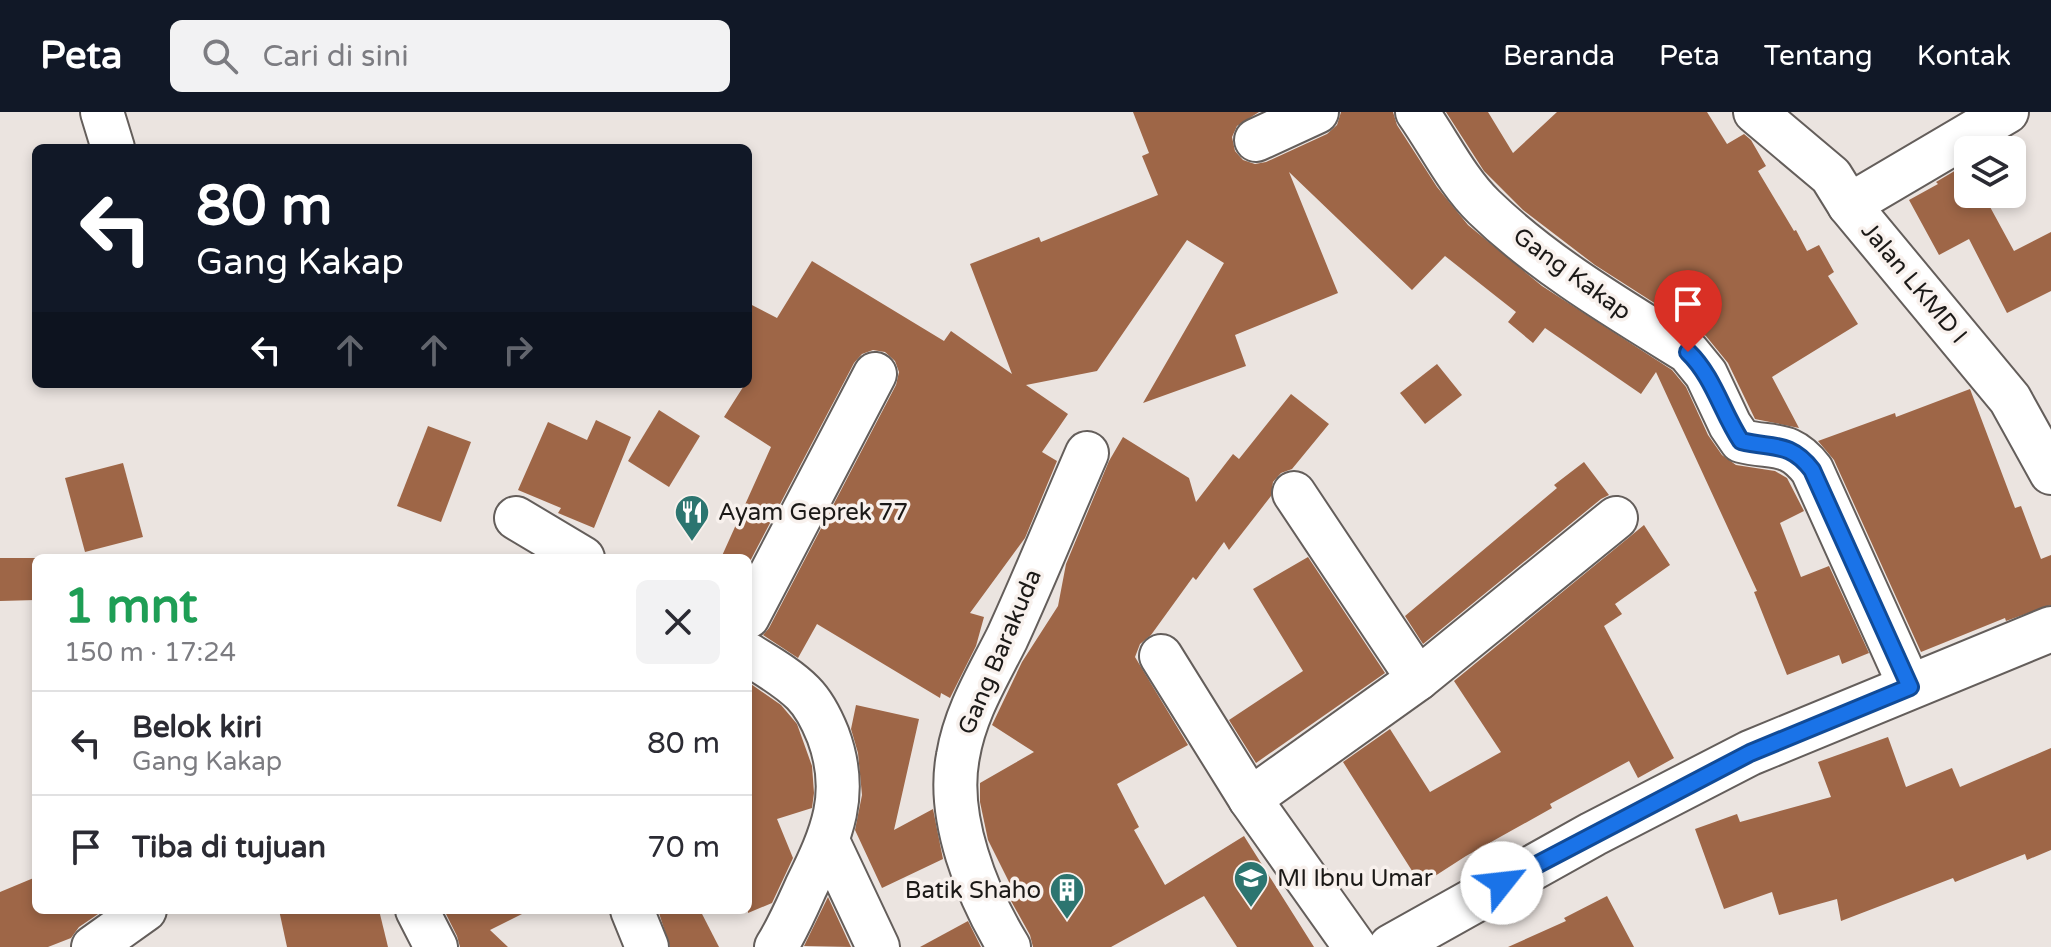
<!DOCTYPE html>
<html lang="id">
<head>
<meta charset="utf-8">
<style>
	:root { --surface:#fff; --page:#f2f2f3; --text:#2b2b33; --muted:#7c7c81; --line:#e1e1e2; --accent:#111827 }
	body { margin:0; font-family:"Varela Round",sans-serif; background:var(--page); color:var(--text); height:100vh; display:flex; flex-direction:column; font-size:30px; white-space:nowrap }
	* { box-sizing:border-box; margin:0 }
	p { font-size:26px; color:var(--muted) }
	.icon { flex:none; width:44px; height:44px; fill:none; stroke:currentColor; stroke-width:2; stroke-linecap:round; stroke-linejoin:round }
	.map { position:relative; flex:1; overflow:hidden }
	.sheet { position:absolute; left:32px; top:442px; width:720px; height:360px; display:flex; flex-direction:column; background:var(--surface); border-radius:12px; box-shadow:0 4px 12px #0003 }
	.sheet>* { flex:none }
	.hud { position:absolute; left:32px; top:32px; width:720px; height:244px; border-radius:12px; box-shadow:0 4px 12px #0003; background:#111827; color:#fff; overflow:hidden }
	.controls { position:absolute; left:1954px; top:24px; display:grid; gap:16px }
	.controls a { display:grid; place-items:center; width:72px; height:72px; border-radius:12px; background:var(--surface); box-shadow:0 4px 12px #0003; font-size:40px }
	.pin { position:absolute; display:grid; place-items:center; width:68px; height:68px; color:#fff; margin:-82px -34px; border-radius:50% 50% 50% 0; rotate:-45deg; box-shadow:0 0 8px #0007 }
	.pin .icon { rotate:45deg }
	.me { position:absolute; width:88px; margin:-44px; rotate:61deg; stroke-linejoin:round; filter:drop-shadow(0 0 6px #0008) }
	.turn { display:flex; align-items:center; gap:28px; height:168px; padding:0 32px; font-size:36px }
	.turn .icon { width:104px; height:104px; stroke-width:2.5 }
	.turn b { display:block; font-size:56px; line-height:68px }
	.lanes { display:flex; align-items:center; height:76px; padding:0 32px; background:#0003; justify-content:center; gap:40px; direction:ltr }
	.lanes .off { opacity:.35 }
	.round { display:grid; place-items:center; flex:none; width:84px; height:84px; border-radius:12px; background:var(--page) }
	.summary { display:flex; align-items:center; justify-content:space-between; height:136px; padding:0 32px }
	h1 { font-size:48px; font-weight:700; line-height:60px; color:#1e9e55 }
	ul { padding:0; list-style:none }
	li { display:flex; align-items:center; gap:24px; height:104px; padding:0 32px; border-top:2px solid var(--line) }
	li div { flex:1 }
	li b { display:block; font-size:30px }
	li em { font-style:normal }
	header { display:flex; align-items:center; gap:48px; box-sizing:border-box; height:112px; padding:0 40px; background:var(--accent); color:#fff }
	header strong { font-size:38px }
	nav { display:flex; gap:44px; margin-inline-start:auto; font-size:28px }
	.search { width:560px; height:72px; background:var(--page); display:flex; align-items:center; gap:20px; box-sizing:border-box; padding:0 28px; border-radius:12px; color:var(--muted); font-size:30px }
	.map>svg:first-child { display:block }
</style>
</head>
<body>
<header>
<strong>Peta</strong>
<div class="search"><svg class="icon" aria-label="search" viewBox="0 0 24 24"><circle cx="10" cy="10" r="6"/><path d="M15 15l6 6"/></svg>Cari di sini</div>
<nav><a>Beranda</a><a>Peta</a><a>Tentang</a><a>Kontak</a></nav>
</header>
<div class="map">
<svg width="2051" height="835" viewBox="0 0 2051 835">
	<rect width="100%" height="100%" fill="#ebe4e0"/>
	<g fill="#9e6647">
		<polygon points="1133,0 1259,0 1237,14 1232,25 1235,39 1243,48 1255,52 1266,50 1327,22 1337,13 1341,0 1393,0 1397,13 1437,75 1468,113 1542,174 1672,258 1686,275 1708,323 1722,343 1736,353 1775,359 1787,366 1804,399 1780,411 1801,465 1829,454 1869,541 1842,552 1839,543 1787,563 1754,480 1757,479 1656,260 1641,282 1545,216 1533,231 1508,210 1516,200 1445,144 1412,178 1289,60 1338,181 1235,223 1246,254 1143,291 1224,151 1187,128 1097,259 1026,273 1068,302 1042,340 1057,349 1025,426 970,501 984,505 976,534 950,586 941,581 940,586 817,512 798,546 763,523 769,516 896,273 899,260 895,249 885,240 873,238 862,242 854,251 748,453 748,446 721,446 771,335 724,305 745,272 748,272 748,191 777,206 812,149 944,229 951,219 1012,262 970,152 1039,125 1041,130 1158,83 1142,44 1149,41"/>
		<polygon points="1446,0 1488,0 1513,41 1557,0 1707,0 1727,32 1744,22 1751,28 1766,54 1758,59 1794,119 1796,118 1807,139 1819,133 1834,160 1828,164 1858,212 1772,265 1799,316 1755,307 1728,251 1706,224 1595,153 1523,98 1484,59"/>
		<polygon points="1968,51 1968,82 1983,82 2014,139 2051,120 2051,179 2007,201 1969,127 1939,143 1909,88 1938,72 1936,70"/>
		<polygon points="1437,252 1462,283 1425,312 1400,281"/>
		<polygon points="1970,277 2015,396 2021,394 2041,447 2051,443 2051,493 2006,509 2005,506 1921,540 1834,348 1818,329 1895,301 1896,305"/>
		<polygon points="1291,282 1329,312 1292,357 1281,361 1273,370 1271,384 1229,438 1224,430 1196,468 1193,465 1151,523 1140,532 1135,545 1188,633 1117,672 1139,715 1134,718 1165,773 1244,724 1314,835 1237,835 1204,784 1111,835 1033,835 1030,823 1010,787 1016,784 988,728 980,690 980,671 1034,640 992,613 1022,550 1058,494 1066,452 1109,349 1123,325 1189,366 1196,390 1233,342 1239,347"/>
		<polygon points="659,298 700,324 669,375 628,349"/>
		<polygon points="596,308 631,325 594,416 558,401 561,396 518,378 548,310 587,328"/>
		<polygon points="428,314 471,330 441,410 397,394"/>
		<polygon points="1584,350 1609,383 1601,387 1423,532 1405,504 1557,376 1554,373"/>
		<polygon points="123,351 143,425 85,440 65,366"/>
		<polygon points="1644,413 1670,453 1615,492 1622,502 1604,514 1674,646 1638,666 1629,649 1550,692 1552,696 1466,744 1421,773 1343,650 1390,617 1430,680 1501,640 1454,569"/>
		<polygon points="1308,445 1385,561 1256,651 1229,608 1303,559 1253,477"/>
		<polygon points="0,446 36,446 36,488 0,489"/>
		<polygon points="748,570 781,593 797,612 812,654 814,681 812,696 777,707 793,746 772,791 748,801"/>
		<polygon points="856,593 919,607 894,718 933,697 943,747 882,776 855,718 862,683 858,641 851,617"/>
		<polygon points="1888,625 1906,675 1952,656 1960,675 2051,636 2051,738 2027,748 2025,742 1955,770 1953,766 1841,809 1837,787 1779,803 1772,780 1724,797 1695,717 1737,702 1740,710 1831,685 1818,650"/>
		<polygon points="36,765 36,798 104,798 79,815 71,826 48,835 0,835 0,780"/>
		<polygon points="1607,784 1634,835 1508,835 1566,809 1564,806"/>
		<polygon points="828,785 851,835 804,834"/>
		<polygon points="279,798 379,798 388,835 287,835"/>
		<polygon points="444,798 530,798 490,818 508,835 460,835 457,824"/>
		<polygon points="658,798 700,798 719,835 670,835"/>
		<polygon points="968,809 981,835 920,835"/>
	</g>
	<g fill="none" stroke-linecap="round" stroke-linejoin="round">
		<g stroke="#645e5b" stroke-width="46">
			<g id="street">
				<polyline points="102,0 113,36"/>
				<path d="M 1417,0 C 1439,31 1457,69 1484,95 C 1544,153 1617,196 1688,240 L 1706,262 L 1730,313 L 1741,329 C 1774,337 1789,328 1812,358 L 1910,575"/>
				<polyline points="1755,0 1831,64 1849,93 2010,287 2051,361"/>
				<polyline points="1256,28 1317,0"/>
				<polyline points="1849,93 2007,0"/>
				<polyline points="516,406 583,446"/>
				<polyline points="748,505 875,262"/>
				<path d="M 748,542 C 767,554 787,565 803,581 C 814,592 822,608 828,623 C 850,682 832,722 806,775 C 797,795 788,816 776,835"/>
				<polyline points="1161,544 1250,687 1355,835"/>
				<polyline points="1418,567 1616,406"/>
				<polyline points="1250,687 1418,567 1294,381"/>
				<polyline points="828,729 878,835"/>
				<polyline points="417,798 436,835"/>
				<polyline points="632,798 647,835"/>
				<polyline points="93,835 145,798"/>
				<path d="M 1009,835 C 977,783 946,705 958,644 C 965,601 988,564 1007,526 C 1035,465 1060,403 1087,341"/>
			</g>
		</g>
		<g stroke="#645e5b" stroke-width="48">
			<polyline id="secondary" points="1391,835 1593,722 1750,641 2051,517"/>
		</g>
		<use href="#street" stroke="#fff" stroke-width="42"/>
		<use href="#secondary" stroke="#fff" stroke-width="44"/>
	</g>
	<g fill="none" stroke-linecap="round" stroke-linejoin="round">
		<g stroke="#114b97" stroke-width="20">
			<path id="route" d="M 1502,771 L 1750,641 L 1910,575 L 1812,358 C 1790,329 1773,337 1741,329 C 1722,300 1713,264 1688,240"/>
		</g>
		<use href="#route" stroke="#1a73e8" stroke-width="14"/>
	</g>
	<defs>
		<g id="restaurant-pin" transform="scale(1.8)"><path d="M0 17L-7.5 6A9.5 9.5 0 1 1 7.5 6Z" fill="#2c7570" stroke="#f8f1ed"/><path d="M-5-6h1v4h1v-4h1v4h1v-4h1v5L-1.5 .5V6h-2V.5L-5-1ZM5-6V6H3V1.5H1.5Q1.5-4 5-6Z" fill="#fff"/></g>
		<g id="school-pin" transform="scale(1.8)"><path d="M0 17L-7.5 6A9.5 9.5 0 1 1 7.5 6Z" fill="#2c7570" stroke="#f8f1ed"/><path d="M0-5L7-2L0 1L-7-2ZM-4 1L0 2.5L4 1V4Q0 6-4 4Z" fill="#fff"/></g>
		<g id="building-pin" transform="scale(1.8)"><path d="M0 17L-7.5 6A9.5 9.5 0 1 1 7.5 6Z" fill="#2c7570" stroke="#f8f1ed"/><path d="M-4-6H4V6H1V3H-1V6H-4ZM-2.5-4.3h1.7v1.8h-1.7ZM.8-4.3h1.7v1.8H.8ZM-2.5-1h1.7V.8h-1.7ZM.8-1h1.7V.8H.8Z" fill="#fff"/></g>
	</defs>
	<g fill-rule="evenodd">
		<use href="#restaurant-pin" x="692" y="400"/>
		<use href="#school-pin" x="1251" y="766"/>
		<use href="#building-pin" x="1067" y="778"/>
	</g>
	<g text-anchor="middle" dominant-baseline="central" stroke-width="7" stroke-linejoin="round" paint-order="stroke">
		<g font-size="24" fill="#1b1917" stroke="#f8f1ed">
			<text transform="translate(1572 162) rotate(36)">Gang Kakap</text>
			<text transform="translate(1914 171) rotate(50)">Jalan LKMD I</text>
			<text transform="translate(1000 540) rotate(-67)">Gang Barakuda</text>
		</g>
		<g font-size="24" fill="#1b1917" stroke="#f8f1ed" text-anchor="start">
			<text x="718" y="400">Ayam Geprek 77</text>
			<text x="1277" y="766">MI Ibnu Umar</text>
			<text x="1041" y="778" text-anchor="end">Batik Shaho</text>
		</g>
	</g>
</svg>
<div class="controls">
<a><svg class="icon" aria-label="layers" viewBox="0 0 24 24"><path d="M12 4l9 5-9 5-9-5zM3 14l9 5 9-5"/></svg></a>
</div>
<div class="pin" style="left:1688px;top:240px;background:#d93025"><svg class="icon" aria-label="arrive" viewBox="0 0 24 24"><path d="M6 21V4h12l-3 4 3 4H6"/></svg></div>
<svg class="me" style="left:1502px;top:771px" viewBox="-20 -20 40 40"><circle r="19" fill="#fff"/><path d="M0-13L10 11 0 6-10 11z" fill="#1a73e8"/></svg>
<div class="hud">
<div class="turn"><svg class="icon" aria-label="left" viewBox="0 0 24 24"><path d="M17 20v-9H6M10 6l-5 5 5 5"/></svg><div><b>80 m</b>Gang Kakap</div></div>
<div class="lanes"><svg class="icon" aria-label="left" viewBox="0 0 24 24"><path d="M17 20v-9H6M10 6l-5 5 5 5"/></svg><svg class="icon off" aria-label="ahead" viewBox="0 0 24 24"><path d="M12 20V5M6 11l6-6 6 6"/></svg><svg class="icon off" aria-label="ahead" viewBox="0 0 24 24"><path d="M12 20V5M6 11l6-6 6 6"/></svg><svg class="icon off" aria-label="right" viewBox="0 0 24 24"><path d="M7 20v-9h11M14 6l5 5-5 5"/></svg></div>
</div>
<section class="sheet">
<div class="summary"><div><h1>1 mnt</h1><p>150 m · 17:24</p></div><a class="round"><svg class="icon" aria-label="close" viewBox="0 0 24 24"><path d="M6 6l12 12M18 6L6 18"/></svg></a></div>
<ul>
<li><svg class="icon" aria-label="left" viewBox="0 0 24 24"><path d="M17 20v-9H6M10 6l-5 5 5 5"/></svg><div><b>Belok kiri</b><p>Gang Kakap</p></div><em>80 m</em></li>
<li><svg class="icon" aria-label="arrive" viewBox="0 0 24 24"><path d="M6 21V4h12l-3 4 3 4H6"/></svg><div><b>Tiba di tujuan</b></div><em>70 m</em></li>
</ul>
</section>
</div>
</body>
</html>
